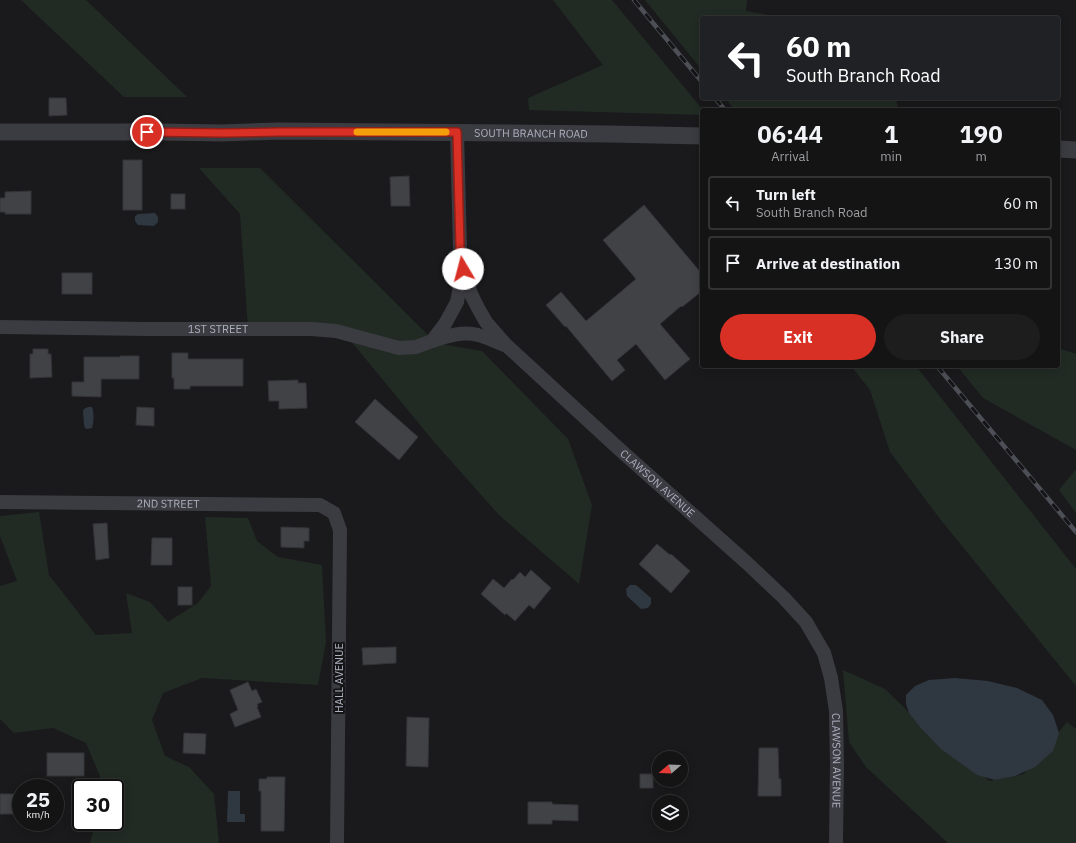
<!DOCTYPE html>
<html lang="en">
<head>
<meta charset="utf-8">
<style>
	:root { --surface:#141415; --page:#1d1d1e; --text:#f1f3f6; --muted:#9d9ea0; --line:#333334; --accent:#d93025 }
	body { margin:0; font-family:"IBM Plex Sans",sans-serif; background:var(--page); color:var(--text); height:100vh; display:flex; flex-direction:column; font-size:15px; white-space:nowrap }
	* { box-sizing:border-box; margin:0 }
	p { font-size:13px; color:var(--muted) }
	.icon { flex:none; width:22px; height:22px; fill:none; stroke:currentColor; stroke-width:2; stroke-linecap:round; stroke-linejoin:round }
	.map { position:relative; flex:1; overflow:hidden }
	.panel { position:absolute; left:700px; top:108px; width:360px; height:260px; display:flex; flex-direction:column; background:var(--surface); border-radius:4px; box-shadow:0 2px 10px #0003,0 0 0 1px var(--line) }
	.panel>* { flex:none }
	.banner { position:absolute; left:700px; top:16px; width:360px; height:84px; border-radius:4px; box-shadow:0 2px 10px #0003,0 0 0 1px var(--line); background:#202124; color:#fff; overflow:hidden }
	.needle { width:26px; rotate:251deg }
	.controls { position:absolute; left:652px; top:751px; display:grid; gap:8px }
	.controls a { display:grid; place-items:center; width:36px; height:36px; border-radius:50%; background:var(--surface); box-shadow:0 2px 10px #0003,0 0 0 1px var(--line); font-size:20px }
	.speed { position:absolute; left:12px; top:779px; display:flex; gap:8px; font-size:20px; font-weight:700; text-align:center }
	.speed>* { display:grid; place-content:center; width:52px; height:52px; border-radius:50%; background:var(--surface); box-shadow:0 2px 10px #0003,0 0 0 1px var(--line); line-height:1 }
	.speed small { font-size:10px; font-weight:400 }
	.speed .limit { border:2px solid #111; border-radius:6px; background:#fff; color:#111 }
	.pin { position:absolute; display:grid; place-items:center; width:34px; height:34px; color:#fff; margin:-17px; border:2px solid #fff; border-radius:50%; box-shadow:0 1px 4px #0007 }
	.me { position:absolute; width:44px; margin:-22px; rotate:352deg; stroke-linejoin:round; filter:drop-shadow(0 0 3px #0008) }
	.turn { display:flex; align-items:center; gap:14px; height:84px; padding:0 20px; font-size:18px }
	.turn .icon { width:52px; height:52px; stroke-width:2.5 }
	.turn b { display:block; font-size:28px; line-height:34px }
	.eta { display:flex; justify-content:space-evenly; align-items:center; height:68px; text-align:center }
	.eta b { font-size:24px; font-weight:700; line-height:28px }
	.primary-button { display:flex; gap:8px; margin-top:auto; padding:8px 20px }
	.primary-button a { flex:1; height:46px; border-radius:24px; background:var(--accent); color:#fff; font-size:16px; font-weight:700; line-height:46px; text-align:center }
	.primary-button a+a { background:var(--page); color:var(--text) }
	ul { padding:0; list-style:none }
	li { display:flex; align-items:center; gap:12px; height:54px; margin:0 8px 6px; padding:0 12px; border:2px solid var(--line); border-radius:4px }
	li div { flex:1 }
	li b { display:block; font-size:15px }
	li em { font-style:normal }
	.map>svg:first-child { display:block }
</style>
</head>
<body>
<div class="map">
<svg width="1076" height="843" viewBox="0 0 1076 843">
	<rect width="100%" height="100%" fill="#1a1a1c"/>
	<g fill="#212b24">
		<polygon points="21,0 86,0 187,97 124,97"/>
		<polygon points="553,0 612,0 703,110 702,110 702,115 529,110 528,98 603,65"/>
		<polygon points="645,0 747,0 746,11 784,18 702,18 702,70"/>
		<polygon points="725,98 896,98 898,110 735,110"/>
		<polygon points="199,168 260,168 436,343 482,351 568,439 592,505 579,584 499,515 435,443 341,329 248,328 240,214"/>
		<polygon points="1058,348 1076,354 1076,450 983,398 957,366 1058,366"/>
		<polygon points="851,366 916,366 1076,569 1076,686 940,519 890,452 870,390"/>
		<polygon points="1076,469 1076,513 1059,490"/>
		<polygon points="39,512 49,575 96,635 132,633 126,593 150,602 168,622 198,603 211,586 205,517 248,518 257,541 278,557 322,565 326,642 318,685 202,678 163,693 152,720 165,756 189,767 214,794 219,843 90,843 96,822 115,822 115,788 105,788 86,743 53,728 14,733 0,719 0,586 17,581 0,536 0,516"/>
		<polygon points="843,670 885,689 947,749 990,781 1024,774 1067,722 1076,729 1076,843 948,843 866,767 849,742"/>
	</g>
	<g fill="#2f3741">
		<polygon points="155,213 158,217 158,222 154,226 138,225 135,221 135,216 138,214"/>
		<path d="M 88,407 L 92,407 C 94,412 94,422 92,428 L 87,429 L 85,428 L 84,425 L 83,411 L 84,409 Z"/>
		<polygon points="630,585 636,585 651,598 651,604 648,608 641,609 627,596 626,589"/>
		<polygon points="955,678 988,681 1017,688 1042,700 1053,715 1059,733 1053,751 1035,767 1015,776 995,780 977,775 941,749 920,727 909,713 906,704 906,695 915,686 929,680"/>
		<polygon points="228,791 240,791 240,814 245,814 245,822 227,822"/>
	</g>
	<g fill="#414246" stroke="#343438">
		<polygon points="49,98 66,98 67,115 49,116"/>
		<rect x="123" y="160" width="19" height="50"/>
		<polygon points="409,176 410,206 391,206 390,177"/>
		<polygon points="31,191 31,214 5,214 5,212 0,212 0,198 5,198 5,192"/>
		<rect x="171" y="194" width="14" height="15"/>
		<polygon points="644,205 702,274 702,291 682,307 681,306 660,324 690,359 665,380 636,344 617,360 625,370 612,381 566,326 565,327 546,305 561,292 586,321 636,279 603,240"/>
		<rect x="62" y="273" width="30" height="21"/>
		<polygon points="33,349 48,349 48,354 51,354 52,377 30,378 30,354 33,354"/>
		<polygon points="172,353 188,353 188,359 243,359 243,386 190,386 190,389 174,389 174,378 172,378"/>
		<polygon points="120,356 139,356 139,379 101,379 101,397 72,396 72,382 84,382 84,357 120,357"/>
		<polygon points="298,380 298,383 306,383 307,408 279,409 279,401 269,401 268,381"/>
		<polygon points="375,399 418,437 399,460 355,422"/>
		<polygon points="137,407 154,408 154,426 136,425"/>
		<polygon points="107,523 109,558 96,560 93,524"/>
		<polygon points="281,527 309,528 309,541 304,541 304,548 281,547"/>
		<polygon points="152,538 172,538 172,565 151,565"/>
		<polygon points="657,544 670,555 671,554 690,571 671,593 639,564"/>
		<polygon points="531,570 551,588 534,609 529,605 515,621 506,613 505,615 481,594 493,579 504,588 512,579 513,580 520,572 525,577"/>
		<rect x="178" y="587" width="14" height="18"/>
		<polygon points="396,647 396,663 363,665 362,648"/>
		<polygon points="248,682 252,691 256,689 262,702 257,704 258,706 257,707 261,717 235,727 230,714 238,710 230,690"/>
		<polygon points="407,717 429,718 428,767 406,766"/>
		<polygon points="184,733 206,734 205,754 183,753"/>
		<polygon points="759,748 778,748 779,779 781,779 781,796 758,796"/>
		<rect x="47" y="753" width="37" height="23"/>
		<rect x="640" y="774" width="13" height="14"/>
		<polygon points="267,777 285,777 284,831 261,831 261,791 259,791 259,779 267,779"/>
		<rect x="0" y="794" width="21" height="20"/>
		<polygon points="528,802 552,802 552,804 578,805 578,821 552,820 552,824 528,824"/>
	</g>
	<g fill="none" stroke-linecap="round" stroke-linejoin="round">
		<g stroke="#3b3b42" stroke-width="14">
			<path id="s1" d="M 457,133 L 460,248 L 463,269 L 471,294 L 478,308 L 486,322 L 506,345 L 618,448 L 747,563 L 784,598 L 806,622 L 824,653 L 831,678 L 836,711 L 837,764 L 836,843"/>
			<path id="s2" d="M 0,327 L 149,329 L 311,329 L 336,331 L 399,348 L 416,347 L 432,341 L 445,324 L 457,302 L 463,271"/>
			<path d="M 432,341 C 447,336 463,331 478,335 C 487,337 496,342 505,345"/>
			<path id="s3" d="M 0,502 L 320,505 L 334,513 L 340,530 L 337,843"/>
		</g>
		<g stroke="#3b3b42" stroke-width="17">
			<path id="s4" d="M 0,132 L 162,132 L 222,133 L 279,131 L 610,134 L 702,136"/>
			<polyline points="1058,149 1076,150"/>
		</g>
		<g stroke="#4d4f57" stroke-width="4.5">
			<g id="rail">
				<polyline points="634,0 702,82"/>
				<polyline points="715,98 725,110"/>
				<polyline points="937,366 1076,532"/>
			</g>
		</g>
		<use href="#rail" stroke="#151517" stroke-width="3" stroke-dasharray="9" stroke-linecap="butt"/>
	</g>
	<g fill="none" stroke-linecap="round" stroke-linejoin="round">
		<g stroke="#8d1f18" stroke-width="10">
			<polyline id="route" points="147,132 222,133 279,132 457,132 460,248 463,269"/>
		</g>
		<use href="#route" stroke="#d93025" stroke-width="7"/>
		<polyline stroke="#f59e0b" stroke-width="7" points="357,132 446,132"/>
	</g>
	<g text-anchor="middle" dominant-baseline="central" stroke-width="4" stroke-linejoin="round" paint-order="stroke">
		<g font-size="11" fill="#acafbc" stroke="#151517">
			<text stroke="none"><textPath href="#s4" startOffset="531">SOUTH BRANCH ROAD</textPath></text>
			<text stroke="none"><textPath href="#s2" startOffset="218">1ST STREET</textPath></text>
			<text stroke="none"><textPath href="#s1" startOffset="430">CLAWSON AVENUE</textPath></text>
			<text stroke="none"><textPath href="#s3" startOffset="168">2ND STREET</textPath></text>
			<text transform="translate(339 678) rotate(-90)">HALL AVENUE</text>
			<text stroke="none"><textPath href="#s1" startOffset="778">CLAWSON AVENUE</textPath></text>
		</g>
	</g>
</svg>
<div class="controls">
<a><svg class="needle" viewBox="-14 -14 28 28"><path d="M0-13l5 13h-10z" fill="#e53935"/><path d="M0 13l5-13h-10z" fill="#9d9ea0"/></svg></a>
<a><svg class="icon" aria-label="layers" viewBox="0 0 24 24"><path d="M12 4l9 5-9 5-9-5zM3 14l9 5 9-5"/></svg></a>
</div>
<div class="speed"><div>25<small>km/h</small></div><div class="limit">30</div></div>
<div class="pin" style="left:147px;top:132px;background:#d93025"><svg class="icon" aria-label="arrive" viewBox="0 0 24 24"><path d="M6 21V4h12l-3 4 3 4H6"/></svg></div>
<svg class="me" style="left:463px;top:269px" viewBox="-20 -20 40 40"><circle r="19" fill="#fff"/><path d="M0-13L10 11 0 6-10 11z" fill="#d93025"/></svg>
<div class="banner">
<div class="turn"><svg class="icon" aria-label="left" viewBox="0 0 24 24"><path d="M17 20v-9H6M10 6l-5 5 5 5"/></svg><div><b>60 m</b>South Branch Road</div></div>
</div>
<section class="panel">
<div class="eta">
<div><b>06:44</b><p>Arrival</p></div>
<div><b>1</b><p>min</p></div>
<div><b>190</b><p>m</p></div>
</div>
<ul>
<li><svg class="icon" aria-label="left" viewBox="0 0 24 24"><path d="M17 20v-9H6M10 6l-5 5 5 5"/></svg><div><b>Turn left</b><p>South Branch Road</p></div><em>60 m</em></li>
<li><svg class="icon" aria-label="arrive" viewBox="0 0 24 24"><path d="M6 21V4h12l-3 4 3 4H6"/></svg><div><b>Arrive at destination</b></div><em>130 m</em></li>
</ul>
<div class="primary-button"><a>Exit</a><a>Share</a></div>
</section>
</div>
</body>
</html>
